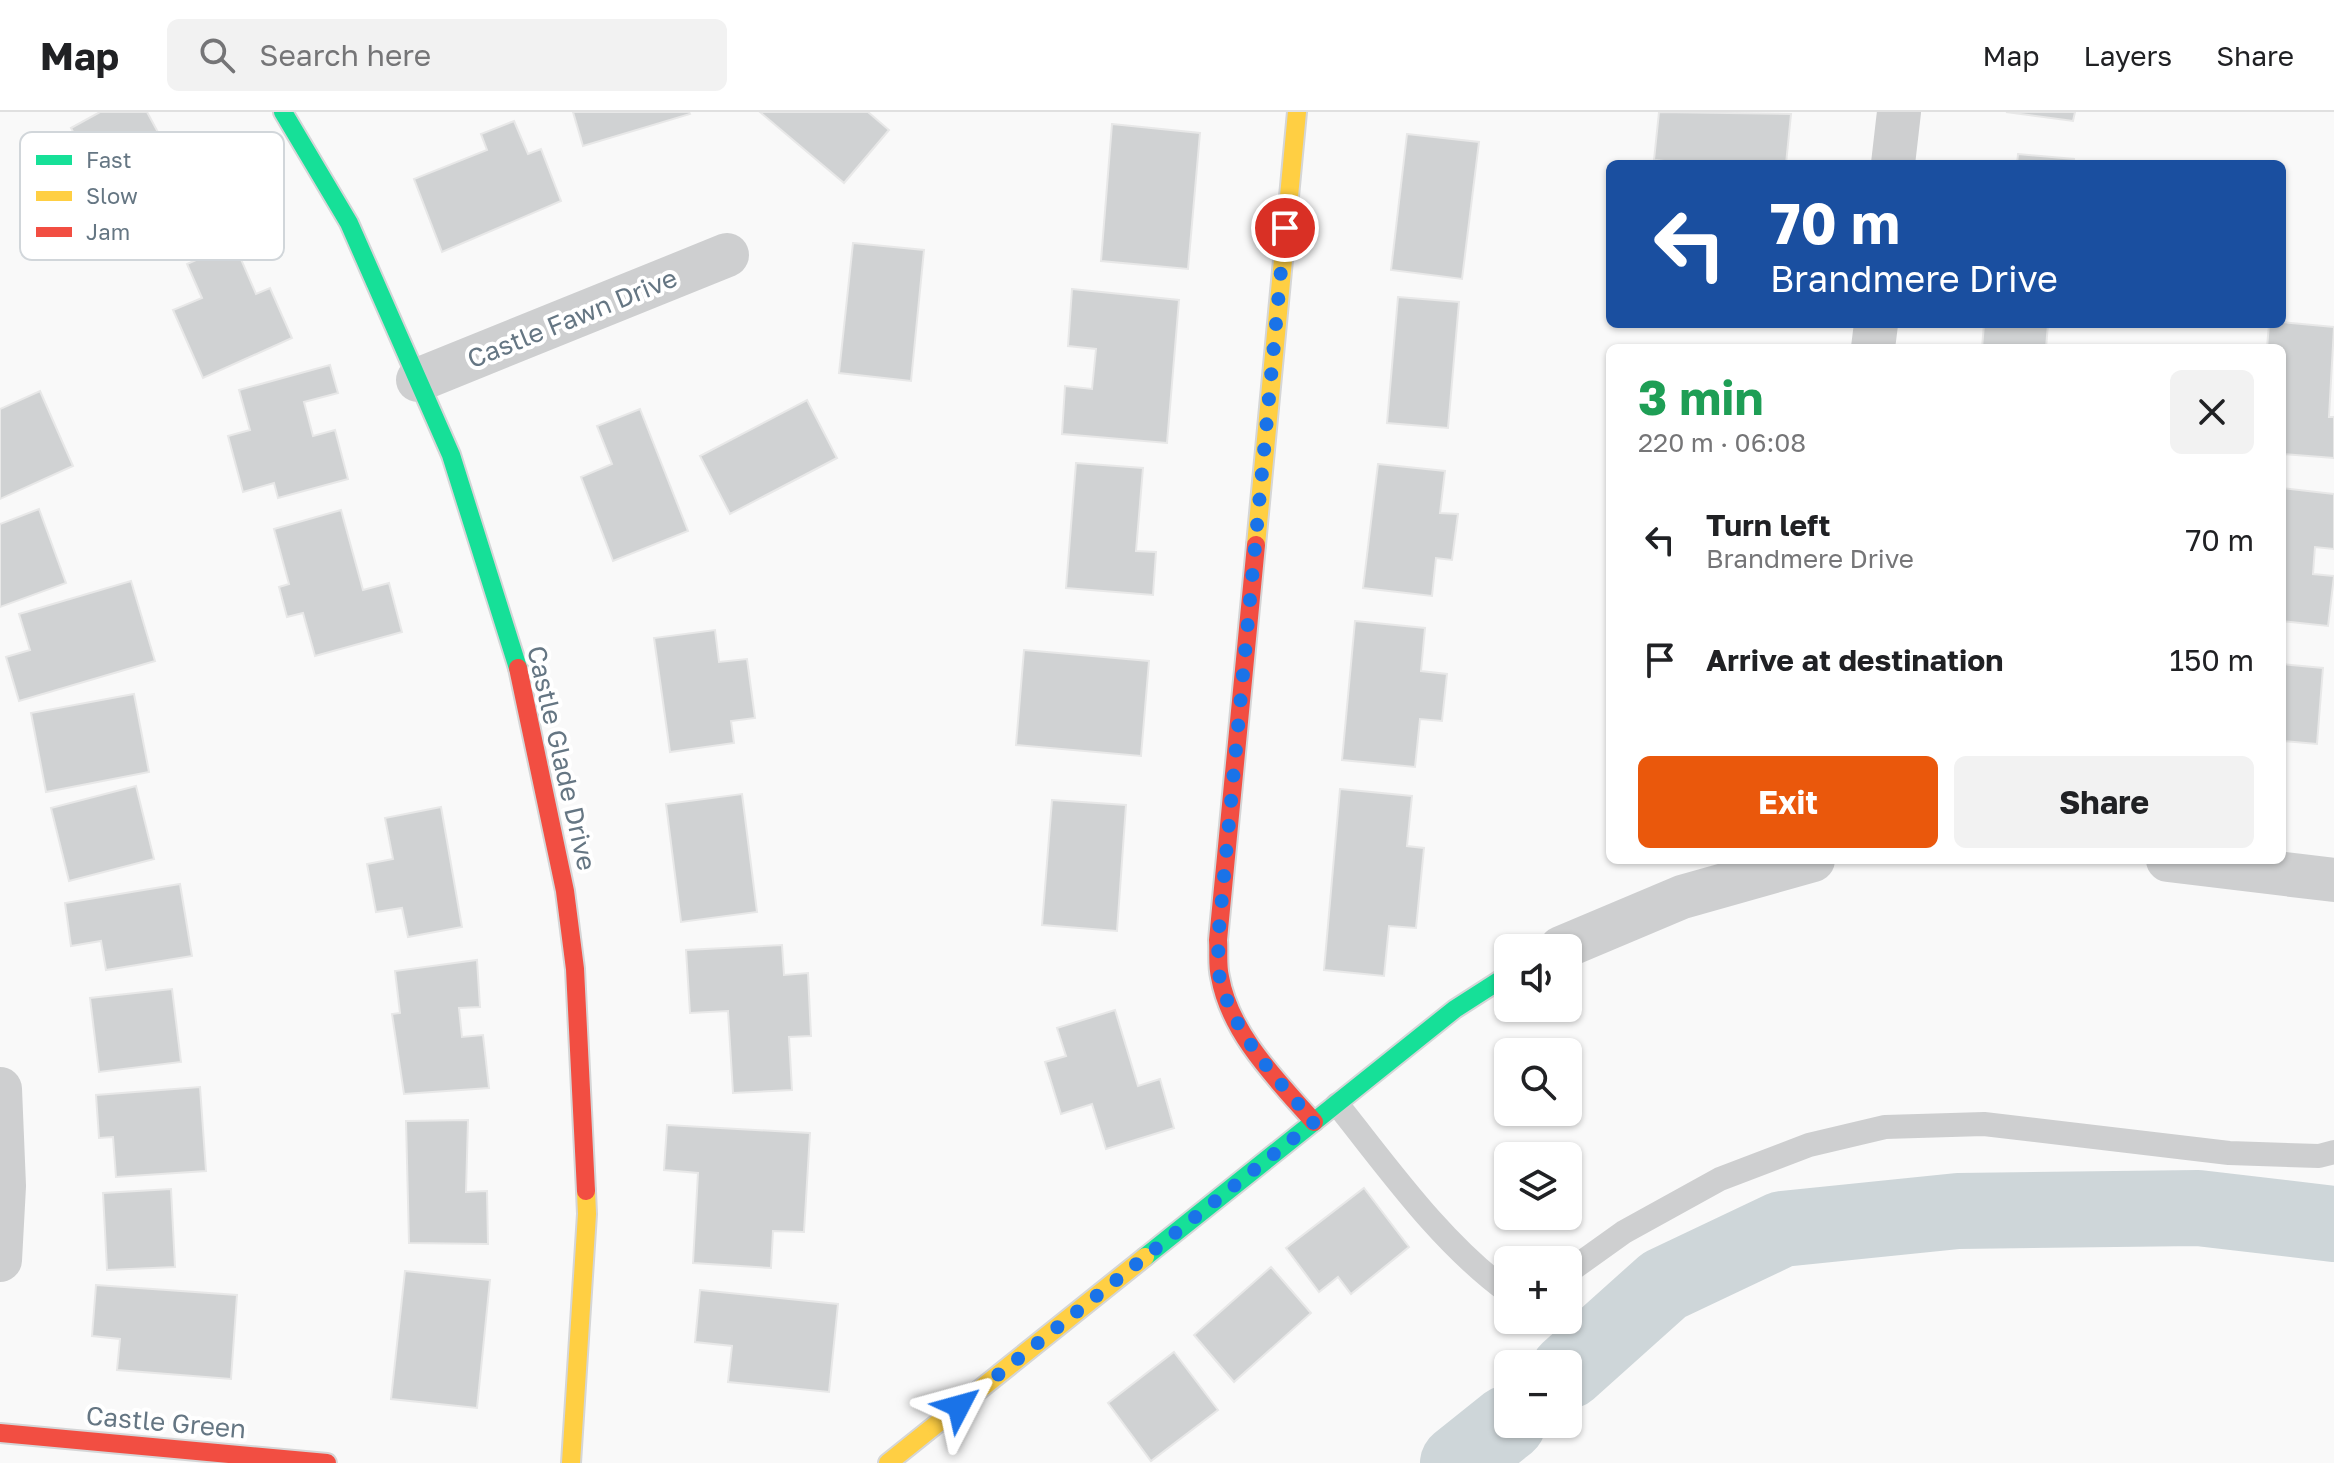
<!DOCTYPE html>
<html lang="en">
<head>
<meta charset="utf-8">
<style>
	:root { --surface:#fff; --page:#f2f2f2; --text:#202124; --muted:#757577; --line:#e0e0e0; --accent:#ea580c }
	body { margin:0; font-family:"Golos Text",sans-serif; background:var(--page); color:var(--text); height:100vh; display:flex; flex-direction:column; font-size:30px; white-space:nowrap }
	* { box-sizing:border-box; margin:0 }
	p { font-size:26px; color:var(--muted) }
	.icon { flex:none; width:44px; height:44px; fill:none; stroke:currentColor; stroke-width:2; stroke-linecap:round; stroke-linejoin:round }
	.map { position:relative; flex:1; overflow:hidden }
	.details { position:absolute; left:1606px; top:232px; width:680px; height:520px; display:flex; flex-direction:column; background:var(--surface); border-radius:12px; box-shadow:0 2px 6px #0004 }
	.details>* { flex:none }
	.top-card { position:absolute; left:1606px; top:48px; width:680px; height:168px; border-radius:12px; box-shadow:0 2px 6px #0004; background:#1a4fa0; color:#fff; overflow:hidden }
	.controls { position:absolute; left:1494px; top:822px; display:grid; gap:16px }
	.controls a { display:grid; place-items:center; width:88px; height:88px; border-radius:12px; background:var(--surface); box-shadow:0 2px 6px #0004; font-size:40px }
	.pin { position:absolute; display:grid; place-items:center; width:68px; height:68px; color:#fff; margin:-34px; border:4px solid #fff; border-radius:50%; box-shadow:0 2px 8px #0007 }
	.me { position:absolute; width:88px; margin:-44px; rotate:51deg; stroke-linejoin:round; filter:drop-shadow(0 0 6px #0008) }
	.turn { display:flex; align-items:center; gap:28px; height:168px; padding:0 32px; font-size:36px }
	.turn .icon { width:104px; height:104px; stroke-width:2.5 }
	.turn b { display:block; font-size:56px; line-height:68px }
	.round { display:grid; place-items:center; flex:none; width:84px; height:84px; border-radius:12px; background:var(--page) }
	.headline { display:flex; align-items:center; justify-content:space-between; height:136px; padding:0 32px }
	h1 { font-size:48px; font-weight:700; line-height:60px; color:#1e9e55 }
	.action { display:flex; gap:16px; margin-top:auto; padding:16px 32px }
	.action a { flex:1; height:92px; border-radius:12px; background:var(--accent); color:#fff; font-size:32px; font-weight:700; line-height:92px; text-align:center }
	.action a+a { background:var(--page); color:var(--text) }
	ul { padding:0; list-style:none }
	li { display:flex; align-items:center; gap:24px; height:120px; padding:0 32px }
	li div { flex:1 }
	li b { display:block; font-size:30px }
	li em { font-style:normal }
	header { display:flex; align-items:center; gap:48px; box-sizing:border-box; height:112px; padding:0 40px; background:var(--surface); border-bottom:2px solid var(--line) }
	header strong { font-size:38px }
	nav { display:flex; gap:44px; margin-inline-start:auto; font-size:28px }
	.search { width:560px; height:72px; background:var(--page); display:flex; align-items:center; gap:20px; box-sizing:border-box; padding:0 28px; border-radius:12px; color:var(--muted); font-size:30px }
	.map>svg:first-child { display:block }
</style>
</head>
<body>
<header>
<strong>Map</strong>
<div class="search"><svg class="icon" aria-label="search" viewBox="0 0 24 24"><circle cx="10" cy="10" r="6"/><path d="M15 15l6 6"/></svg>Search here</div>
<nav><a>Map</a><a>Layers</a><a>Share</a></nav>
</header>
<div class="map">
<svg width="2334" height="1351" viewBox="0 0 2334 1351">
	<rect width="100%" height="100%" fill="#f9f9f9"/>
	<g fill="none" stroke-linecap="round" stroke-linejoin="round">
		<g stroke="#ced6d9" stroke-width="76">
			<polyline points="1568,1259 1664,1173 1782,1117 1958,1099 2198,1096 2334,1112"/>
			<polyline points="1458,1351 1508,1311"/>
		</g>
	</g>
	<g fill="#d0d2d3" stroke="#e8e8e8" stroke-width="2">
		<polygon points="100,0 147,0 199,96 134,132 71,16"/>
		<polygon points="573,0 689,0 690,2 583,34"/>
		<polygon points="760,0 868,0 889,18 844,71"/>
		<polygon points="1659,0 1791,2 1786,52 1693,52 1654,48"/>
		<polygon points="2006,0 2075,0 2073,9"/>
		<polygon points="514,9 528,42 541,37 561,89 442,140 414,67 487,38 481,22"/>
		<polygon points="1112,12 1200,21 1188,157 1101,149"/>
		<polygon points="1407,22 1479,30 1462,167 1391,158"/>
		<polygon points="2018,42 2074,47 2074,52 2017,52"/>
		<polygon points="234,131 256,182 270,176 292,226 203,266 173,198 202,186 187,152"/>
		<polygon points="853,131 924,138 911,269 839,261"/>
		<polygon points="1072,177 1179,188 1167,331 1062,322 1065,274 1092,277 1096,237 1068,234"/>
		<polygon points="1398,185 1459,190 1448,316 1387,311"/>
		<polygon points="2282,210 2334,215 2329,305 2334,305 2334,346 2282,342 2282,236 2267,236 2269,212"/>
		<polygon points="1984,212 2048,212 2046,236 1982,236"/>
		<polygon points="330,253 338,281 304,290 313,324 335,318 348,367 278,386 274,371 243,380 228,324 250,318 239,278"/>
		<polygon points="40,279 73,354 0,387 0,297"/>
		<polygon points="807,288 837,346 730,402 700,344"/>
		<polygon points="640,297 688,419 613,449 581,365 612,352 597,314"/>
		<polygon points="1076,351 1143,356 1136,439 1156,440 1153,483 1066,476"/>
		<polygon points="1378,352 1445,359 1440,401 1458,402 1452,448 1436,446 1432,484 1363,476"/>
		<polygon points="2282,376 2334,382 2334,437 2315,435 2313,462 2334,464 2328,514 2282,509"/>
		<polygon points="39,397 66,471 0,495 0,412"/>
		<polygon points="341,398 363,478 389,471 402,520 315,544 303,501 287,505 279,475 289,472 274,417"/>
		<polygon points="131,469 155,549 19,589 6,545 30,538 19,502"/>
		<polygon points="1355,509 1425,516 1421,559 1447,562 1442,609 1420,607 1415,655 1342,648"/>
		<polygon points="715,518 719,550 747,547 755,606 731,609 734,631 670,640 654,526"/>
		<polygon points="1024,538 1149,549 1141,644 1016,633"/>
		<polygon points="2282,552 2323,556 2317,632 2282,629"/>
		<polygon points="134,582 149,660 46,680 31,601"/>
		<polygon points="136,674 154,747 69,769 51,696"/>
		<polygon points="1340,677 1412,684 1407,734 1424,736 1416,816 1389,814 1384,864 1324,858"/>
		<polygon points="742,682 757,800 681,810 666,692"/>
		<polygon points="1052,688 1126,693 1117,819 1042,813"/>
		<polygon points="441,695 462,815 408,825 402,796 376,800 367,752 393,747 385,706"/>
		<polygon points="180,772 192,844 106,858 101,829 71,834 65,791"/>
		<polygon points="782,833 784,863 808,861 811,924 789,925 792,978 733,981 728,899 690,901 686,838"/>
		<polygon points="477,848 480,895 459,896 462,925 483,923 489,976 404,982 392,902 400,901 395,859"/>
		<polygon points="172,877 181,950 99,960 90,886"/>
		<polygon points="1115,898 1138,974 1160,967 1174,1016 1106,1037 1092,992 1061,1002 1045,950 1066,944 1057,916"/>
		<polygon points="200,975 206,1059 116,1065 113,1025 99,1026 96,983"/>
		<polygon points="468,1008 466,1080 487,1079 488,1132 409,1131 406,1009"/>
		<polygon points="667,1013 810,1021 804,1120 773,1119 771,1156 693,1151 698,1061 664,1058"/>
		<polygon points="1364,1076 1409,1135 1351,1182 1338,1165 1319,1180 1286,1136"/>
		<polygon points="171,1077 175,1155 107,1158 103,1081"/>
		<polygon points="1271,1155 1311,1201 1234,1270 1194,1223"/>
		<polygon points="405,1159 490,1168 477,1296 391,1287"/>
		<polygon points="96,1173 237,1183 231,1267 117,1258 120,1227 92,1224"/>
		<polygon points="700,1178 838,1192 829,1280 728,1270 732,1234 695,1230"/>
		<polygon points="1174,1240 1218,1298 1151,1349 1108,1291"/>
	</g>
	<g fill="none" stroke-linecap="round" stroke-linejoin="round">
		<g stroke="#d5d6d7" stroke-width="22">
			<g id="fast">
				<polyline points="283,0 349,111 451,343 518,556"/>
				<polyline points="1145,1145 1455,897 1508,863"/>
			</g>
		</g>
		<g stroke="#d5d6d7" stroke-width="22">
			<g id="slow">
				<polyline points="1256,433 1297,0"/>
				<polyline points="571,1351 587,1102 586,1079"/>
				<polyline points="888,1351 1145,1145"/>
			</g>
		</g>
		<g stroke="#d5d6d7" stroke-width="22">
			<g id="jam">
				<path d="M 1256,433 L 1218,828 C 1219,840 1217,853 1220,865 C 1230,922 1278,969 1314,1010"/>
				<polyline points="518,556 565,779 575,857 586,1079"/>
				<polyline points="0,1321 327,1351"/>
			</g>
		</g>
		<g stroke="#cecfd0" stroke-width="24">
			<path d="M 1337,992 C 1389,1057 1440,1130 1508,1180"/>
			<polyline points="1568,1160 1624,1120 1720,1067 1809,1033 1885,1015 1984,1012 2229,1041 2319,1044 2334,1040"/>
		</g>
		<g stroke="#cecfd0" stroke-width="44">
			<polyline points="1893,52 1899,0"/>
			<polyline points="1873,236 1876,212"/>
			<polyline points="418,268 727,143"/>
			<polyline points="2168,748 2334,768"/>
			<polyline points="1561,836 1682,785 1813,748"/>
			<polyline points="0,977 4,1074 0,1148"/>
		</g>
		<use href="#fast" stroke="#16e098" stroke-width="18"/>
		<use href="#slow" stroke="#ffcf43" stroke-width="18"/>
		<use href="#jam" stroke="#f24e42" stroke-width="18"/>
	</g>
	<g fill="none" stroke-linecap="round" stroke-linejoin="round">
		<path stroke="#1a73e8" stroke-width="14" stroke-dasharray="0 25.2" d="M 959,1294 L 1314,1010 C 1278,968 1237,926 1221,871 C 1217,858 1219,842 1218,828 L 1285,116"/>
	</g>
	<g text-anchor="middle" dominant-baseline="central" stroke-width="8" stroke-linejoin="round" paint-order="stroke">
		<g font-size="26" fill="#657683" stroke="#fff">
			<text transform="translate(572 206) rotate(-22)">Castle Fawn Drive</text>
			<text transform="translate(562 646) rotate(77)">Castle Glade Drive</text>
			<text transform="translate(166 1310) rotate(5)">Castle Green</text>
		</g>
	</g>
	<rect x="20" y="20" width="264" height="128" rx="12" fill="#fff" stroke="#d1d6da" stroke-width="2"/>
	<rect x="36" y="43" width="36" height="10" fill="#16e098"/>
	<rect x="36" y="79" width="36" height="10" fill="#ffcf43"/>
	<rect x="36" y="115" width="36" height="10" fill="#f24e42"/>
	<g font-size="22" fill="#657683">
		<text x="86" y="56">Fast</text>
		<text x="86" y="92">Slow</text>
		<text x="86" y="128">Jam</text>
	</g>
</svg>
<div class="controls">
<a><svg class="icon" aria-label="sound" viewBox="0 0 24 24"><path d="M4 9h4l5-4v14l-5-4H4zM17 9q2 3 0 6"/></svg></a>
<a><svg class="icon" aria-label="search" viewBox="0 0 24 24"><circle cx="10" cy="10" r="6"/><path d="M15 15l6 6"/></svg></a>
<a><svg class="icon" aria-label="layers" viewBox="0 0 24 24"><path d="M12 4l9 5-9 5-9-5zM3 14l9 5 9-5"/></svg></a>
<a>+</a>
<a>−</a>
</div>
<div class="pin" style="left:1285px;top:116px;background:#d93025"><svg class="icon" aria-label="arrive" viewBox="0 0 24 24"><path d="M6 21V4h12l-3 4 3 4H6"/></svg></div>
<svg class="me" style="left:959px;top:1294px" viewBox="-20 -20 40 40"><path d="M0-17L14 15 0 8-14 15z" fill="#1a73e8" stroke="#fff" stroke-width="4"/></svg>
<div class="top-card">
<div class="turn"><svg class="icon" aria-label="left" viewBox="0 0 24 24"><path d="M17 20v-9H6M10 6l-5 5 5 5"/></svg><div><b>70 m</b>Brandmere Drive</div></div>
</div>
<section class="details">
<div class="headline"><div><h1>3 min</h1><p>220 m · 06:08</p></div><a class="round"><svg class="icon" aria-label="close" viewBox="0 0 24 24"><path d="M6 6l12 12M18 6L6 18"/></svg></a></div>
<ul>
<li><svg class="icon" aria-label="left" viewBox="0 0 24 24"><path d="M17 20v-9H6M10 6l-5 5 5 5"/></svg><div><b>Turn left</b><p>Brandmere Drive</p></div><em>70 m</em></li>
<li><svg class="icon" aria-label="arrive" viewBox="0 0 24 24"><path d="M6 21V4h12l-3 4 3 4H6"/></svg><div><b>Arrive at destination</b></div><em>150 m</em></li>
</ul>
<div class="action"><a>Exit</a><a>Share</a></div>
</section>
</div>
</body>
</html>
